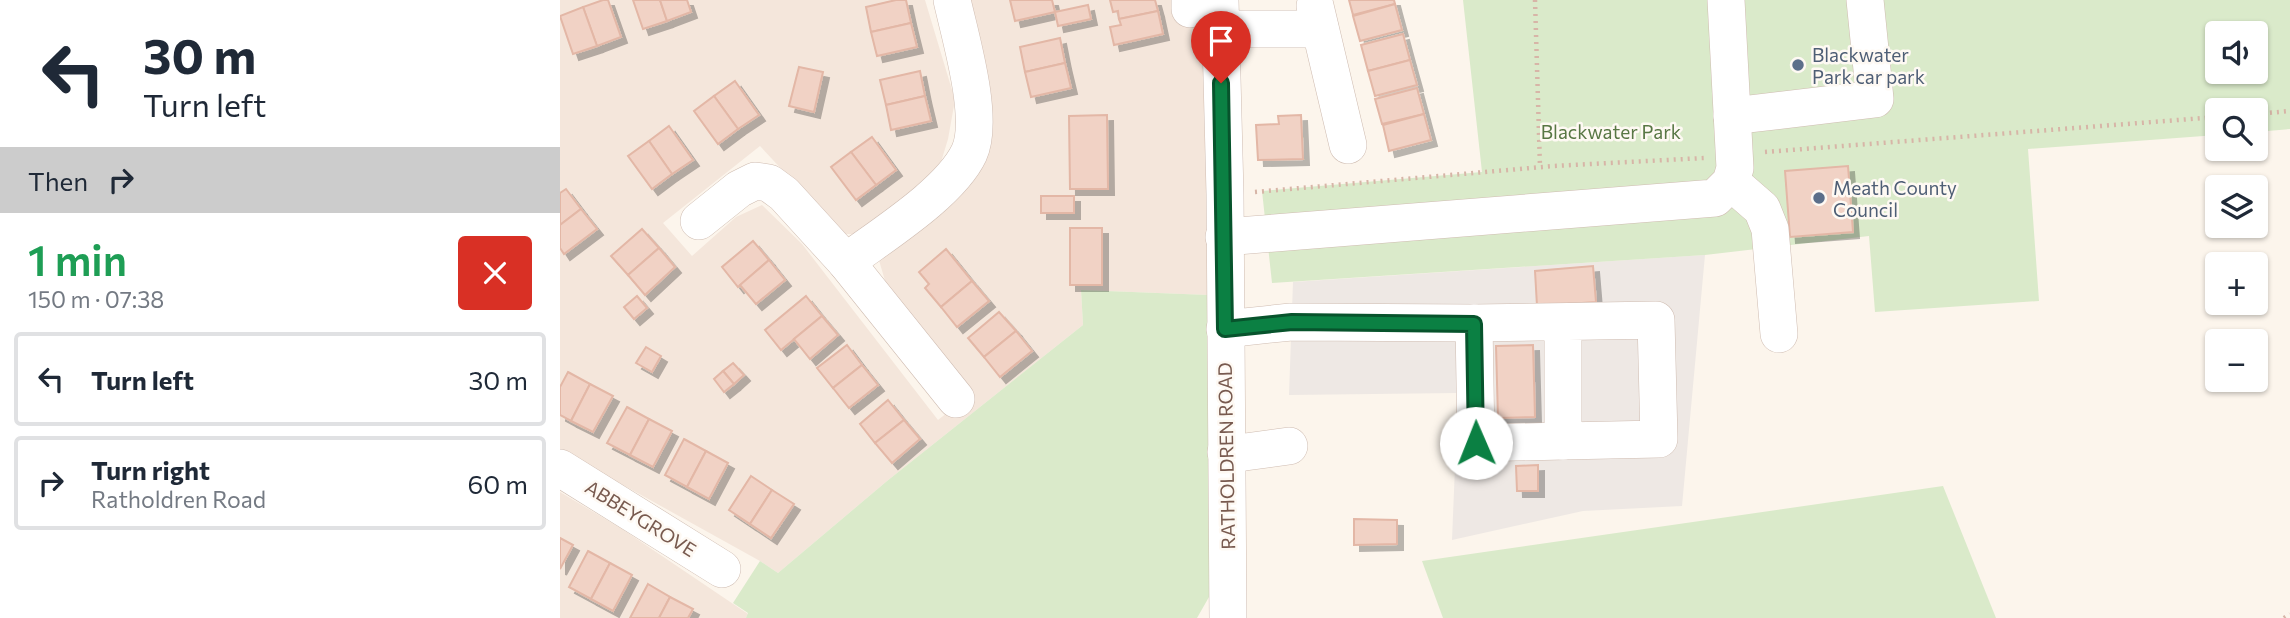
<!DOCTYPE html>
<html lang="en">
<head>
<meta charset="utf-8">
<style>
	:root { --surface:#fff; --page:#f6f6f7; --text:#1f2937; --muted:#747a83; --line:#e0e1e3 }
	body { margin:0; font-family:Commissioner,sans-serif; background:var(--page); color:var(--text); height:100vh; display:flex; flex-direction:column; font-size:26px; white-space:nowrap }
	* { box-sizing:border-box; margin:0 }
	p { font-size:23px; color:var(--muted) }
	.icon { flex:none; width:38px; height:38px; fill:none; stroke:currentColor; stroke-width:2; stroke-linecap:round; stroke-linejoin:round }
	.map { position:relative; flex:1; overflow:hidden }
	.panel { display:flex; flex-direction:column; background:var(--surface); width:560px }
	.panel>* { flex:none }
	.banner { background:#fff; color:var(--text); overflow:hidden }
	.controls { position:absolute; left:1645px; top:21px; display:grid; gap:14px }
	.controls a { display:grid; place-items:center; width:63px; height:63px; border-radius:7px; background:var(--surface); box-shadow:0 2px 5px #0004; font-size:35px }
	.pin { position:absolute; display:grid; place-items:center; width:60px; height:60px; color:#fff; margin:-72px -30px; border-radius:50% 50% 50% 0; rotate:-45deg; box-shadow:0 0 7px #0007 }
	.pin .icon { rotate:45deg }
	.me { position:absolute; width:77px; margin:-38px; rotate:359deg; stroke-linejoin:round; filter:drop-shadow(0 0 5px #0008) }
	.turn { display:flex; align-items:center; gap:24px; height:147px; padding:0 28px; font-size:32px }
	.turn .icon { width:91px; height:91px; stroke-width:2.5 }
	.turn b { display:block; font-size:49px; line-height:60px }
	.then { display:flex; align-items:center; height:66px; padding:0 28px; background:#0003; gap:14px; font-size:26px }
	.round { display:grid; place-items:center; flex:none; width:74px; height:74px; border-radius:7px; background:var(--page) }
	.overview { display:flex; align-items:center; justify-content:space-between; height:119px; padding:0 28px }
	h1 { font-size:42px; font-weight:600; line-height:52px; color:#1e9e55 }
	ul { padding:0; list-style:none }
	li { display:flex; align-items:center; gap:21px; height:94px; margin:0 14px 10px; padding:0 14px; border:4px solid var(--line); border-radius:7px }
	li div { flex:1 }
	li b { display:block; font-size:26px }
	li em { font-style:normal }
	main { display:flex; flex:1; min-height:0 }
	.map>svg:first-child { display:block }
</style>
</head>
<body>
<main>
<section class="panel">
<div class="banner">
<div class="turn"><svg class="icon" aria-label="left" viewBox="0 0 24 24"><path d="M17 20v-9H6M10 6l-5 5 5 5"/></svg><div><b>30 m</b>Turn left</div></div>
<div class="then">Then<svg class="icon" aria-label="right" viewBox="0 0 24 24"><path d="M7 20v-9h11M14 6l5 5-5 5"/></svg></div>
</div>
<div class="overview"><div><h1>1 min</h1><p>150 m · 07:38</p></div><a class="round" style="background:#d93025;color:#fff"><svg class="icon" aria-label="close" viewBox="0 0 24 24"><path d="M6 6l12 12M18 6L6 18"/></svg></a></div>
<ul>
<li><svg class="icon" aria-label="left" viewBox="0 0 24 24"><path d="M17 20v-9H6M10 6l-5 5 5 5"/></svg><div><b>Turn left</b></div><em>30 m</em></li>
<li><svg class="icon" aria-label="right" viewBox="0 0 24 24"><path d="M7 20v-9h11M14 6l5 5-5 5"/></svg><div><b>Turn right</b><p>Ratholdren Road</p></div><em>60 m</em></li>
</ul>
</section>
<div class="map">
<svg width="1730" height="618" viewBox="0 0 1730 618">
	<defs>
		<filter id="shadow"><feDropShadow dx="6" dy="6" stdDeviation="0" flood-color="#0004"/></filter>
	</defs>
	<rect width="100%" height="100%" fill="#fcf5ec"/>
	<g fill="#f4e6db">
		<polygon points="0,0 365,0 395,100 388,139 378,172 304,234 282,234 200,146 103,223 132,256 176,217 202,205 242,244 378,420 412,393 329,294 318,257 419,169 410,0 643,0 649,295 521,290 523,325 327,481 218,573 200,561 0,450"/>
		<polygon points="0,492 62,529 188,614 186,618 0,618"/>
	</g>
	<polygon fill="#eee8e4" points="1145,255 1122,506 1023,511 892,540 898,393 729,395 733,282"/>
	<g fill="#daeaca" fill-rule="evenodd">
		<path d="M 903,0 L 1730,0 L 1730,129 L 1696,132 L 1696,110 L 1657,110 L 1657,135 L 1468,149 L 1479,301 L 1315,312 L 1309,236 L 1145,255 L 712,283 L 702,191 L 922,172 ZM 1657,33 L 1696,33 L 1696,72 L 1657,72 Z"/>
		<polygon points="521,290 649,295 649,597 637,618 186,618 188,613 173,603 200,561 218,573 327,481 523,325"/>
		<polygon points="1383,486 1436,618 883,618 862,561"/>
	</g>
	<g fill="#f1d2c5" stroke="#e3b7a6" stroke-width="2" filter="url(#shadow)">
		<polygon points="43,0 48,0 61,37 37,46 23,7"/>
		<polygon points="73,0 100,0 107,21 83,29"/>
		<polygon points="100,0 127,0 131,12 107,21"/>
		<polygon points="336,0 346,0 351,23 311,32 306,7"/>
		<polygon points="450,0 492,0 495,12 455,21"/>
		<polygon points="550,0 595,0 598,11 559,19 558,11 553,12"/>
		<polygon points="789,0 834,0 835,4 793,15"/>
		<polygon points="835,4 842,30 800,41 793,16"/>
		<polygon points="528,5 531,19 498,26 495,12"/>
		<polygon points="23,7 37,46 13,54 0,16"/>
		<polygon points="598,11 603,34 554,45 550,27 561,25 559,19"/>
		<polygon points="351,23 357,47 317,56 311,32"/>
		<polygon points="843,34 850,60 808,71 801,45"/>
		<polygon points="500,38 505,63 465,72 460,47"/>
		<polygon points="850,60 857,85 815,96 808,71"/>
		<polygon points="505,63 511,88 471,97 465,72"/>
		<polygon points="239,67 263,72 254,112 229,106"/>
		<polygon points="360,71 365,96 326,105 320,80"/>
		<polygon points="175,81 199,115 178,129 154,96"/>
		<polygon points="857,88 864,114 822,124 815,99"/>
		<polygon points="154,96 178,129 158,144 134,111"/>
		<polygon points="365,96 371,121 331,130 326,105"/>
		<polygon points="864,114 871,140 829,151 823,125"/>
		<polygon points="547,115 548,189 510,189 509,116"/>
		<polygon points="741,115 743,159 698,160 696,125 719,124 718,116"/>
		<polygon points="109,126 133,160 112,174 89,141"/>
		<polygon points="312,137 336,170 316,185 291,152"/>
		<polygon points="89,141 112,174 92,189 68,156"/>
		<polygon points="291,152 316,185 296,200 271,167"/>
		<polygon points="1288,166 1293,232 1230,237 1225,171"/>
		<polygon points="6,189 21,209 0,225 0,193"/>
		<rect x="481" y="196" width="33" height="17"/>
		<polygon points="21,209 37,229 4,254 0,248 0,225"/>
		<rect x="510" y="228" width="32" height="57"/>
		<polygon points="82,229 99,248 68,275 51,256"/>
		<polygon points="193,241 209,260 178,287 162,267"/>
		<polygon points="99,248 115,267 85,295 68,275"/>
		<polygon points="386,249 412,281 381,307 365,288 369,284 359,272"/>
		<polygon points="209,260 225,280 196,304 180,285"/>
		<polygon points="1033,266 1036,302 977,306 975,271"/>
		<polygon points="412,281 429,301 397,327 381,307"/>
		<polygon points="77,296 87,308 74,319 64,307"/>
		<polygon points="246,296 262,316 221,350 205,330"/>
		<polygon points="439,312 456,331 424,357 408,338"/>
		<polygon points="262,316 278,335 250,359 234,339"/>
		<polygon points="456,331 472,351 440,377 424,357"/>
		<polygon points="287,345 302,365 273,388 257,368"/>
		<polygon points="973,345 975,417 938,418 936,346"/>
		<polygon points="86,347 101,356 92,372 76,363"/>
		<polygon points="173,363 184,375 174,384 163,371"/>
		<polygon points="302,365 318,385 289,408 273,388"/>
		<polygon points="163,371 174,384 164,392 154,379"/>
		<polygon points="8,372 30,384 11,421 0,415 0,387"/>
		<polygon points="30,384 53,396 33,432 11,421"/>
		<polygon points="328,400 344,420 315,443 300,424"/>
		<polygon points="67,407 89,419 70,455 47,443"/>
		<polygon points="89,419 112,431 93,467 70,455"/>
		<polygon points="344,420 360,439 332,463 315,443"/>
		<polygon points="124,439 146,451 127,487 105,475"/>
		<polygon points="146,451 168,463 149,499 127,487"/>
		<polygon points="978,465 978,491 957,491 956,466"/>
		<polygon points="191,476 212,490 190,524 169,510"/>
		<polygon points="212,490 234,504 211,538 190,524"/>
		<polygon points="794,519 837,520 837,544 794,545"/>
		<polygon points="0,538 13,545 0,569"/>
		<polygon points="28,551 50,563 31,599 9,587"/>
		<polygon points="50,563 72,575 53,611 31,599"/>
		<polygon points="88,584 110,597 99,618 70,618"/>
		<polygon points="110,597 133,609 128,618 99,618"/>
	</g>
	<g fill="none" stroke-linecap="round" stroke-linejoin="round">
		<g stroke="#cfbcb1" stroke-width="38">
			<g id="minor">
				<polyline points="630,0 630,9"/>
				<polyline points="660,0 665,194 668,618"/>
				<polyline points="755,6 788,145"/>
				<polyline points="660,29 760,29"/>
				<polyline points="1172,116 1315,99 1305,0"/>
				<polyline points="1171,182 1202,209 1210,229 1219,334"/>
				<polyline points="139,221 179,189 195,181 209,183 224,194 286,262 396,399"/>
				<polyline points="664,237 1155,198 1171,182 1175,168 1166,0"/>
				<path d="M 286,262 C 322,235 390,193 409,153 C 425,119 400,36 392,0"/>
				<polyline points="914,323 916,443 1003,441"/>
				<polyline points="665,329 731,322 914,323 1096,320 1099,439 1003,441 1003,322"/>
				<polyline points="666,452 685,452 729,446"/>
				<polyline points="0,468 162,569"/>
			</g>
		</g>
		<g stroke="#d7b5a7" stroke-width="4.5" stroke-dasharray="2 5" stroke-linecap="butt">
			<polyline points="975,0 980,167"/>
			<polyline points="1696,114 1730,111"/>
			<polyline points="1205,152 1657,117"/>
			<polyline points="695,192 994,166 1144,158"/>
			<polyline points="1724,618 1730,614"/>
		</g>
		<use href="#minor" stroke="#fff" stroke-width="37"/>
	</g>
	<g fill="none" stroke-linecap="round" stroke-linejoin="round">
		<g stroke="#07532c" stroke-width="18">
			<polyline id="route" points="661,83 665,329 732,322 914,324 916,443"/>
		</g>
		<use href="#route" stroke="#0b8043" stroke-width="12"/>
	</g>
	<g fill="#5c6f8a" stroke="#fef9f3" stroke-width="2.5">
		<circle cx="1238" cy="65" r="7"/>
		<circle cx="1259" cy="198" r="7"/>
	</g>
	<g text-anchor="middle" dominant-baseline="central" stroke-width="5" stroke-linejoin="round" paint-order="stroke">
		<g font-size="19" fill="#4e5e75" stroke="#fef9f3" text-anchor="start">
			<text x="1252" y="54">Blackwater<tspan x="1252" dy="22">Park car park</tspan></text>
			<text x="1273" y="187">Meath County<tspan x="1273" dy="22">Council</tspan></text>
		</g>
		<g font-size="19" fill="#587744" stroke="#fef9f3">
			<text x="1051" y="131">Blackwater Park</text>
		</g>
		<g font-size="19" fill="#785a4f" stroke="#fef9f3">
			<text transform="translate(666 456) rotate(-91)">RATHOLDREN ROAD</text>
			<text transform="translate(81 518) rotate(32)">ABBEYGROVE</text>
		</g>
	</g>
</svg>
<div class="controls">
<a><svg class="icon" aria-label="sound" viewBox="0 0 24 24"><path d="M4 9h4l5-4v14l-5-4H4zM17 9q2 3 0 6"/></svg></a>
<a><svg class="icon" aria-label="search" viewBox="0 0 24 24"><circle cx="10" cy="10" r="6"/><path d="M15 15l6 6"/></svg></a>
<a><svg class="icon" aria-label="layers" viewBox="0 0 24 24"><path d="M12 4l9 5-9 5-9-5zM3 14l9 5 9-5"/></svg></a>
<a>+</a>
<a>−</a>
</div>
<div class="pin" style="left:661px;top:83px;background:#d93025"><svg class="icon" aria-label="arrive" viewBox="0 0 24 24"><path d="M6 21V4h12l-3 4 3 4H6"/></svg></div>
<svg class="me" style="left:916px;top:443px" viewBox="-20 -20 40 40"><circle r="19" fill="#fff"/><path d="M0-13L10 11 0 6-10 11z" fill="#0b8043"/></svg>
</div>
</main>
</body>
</html>
